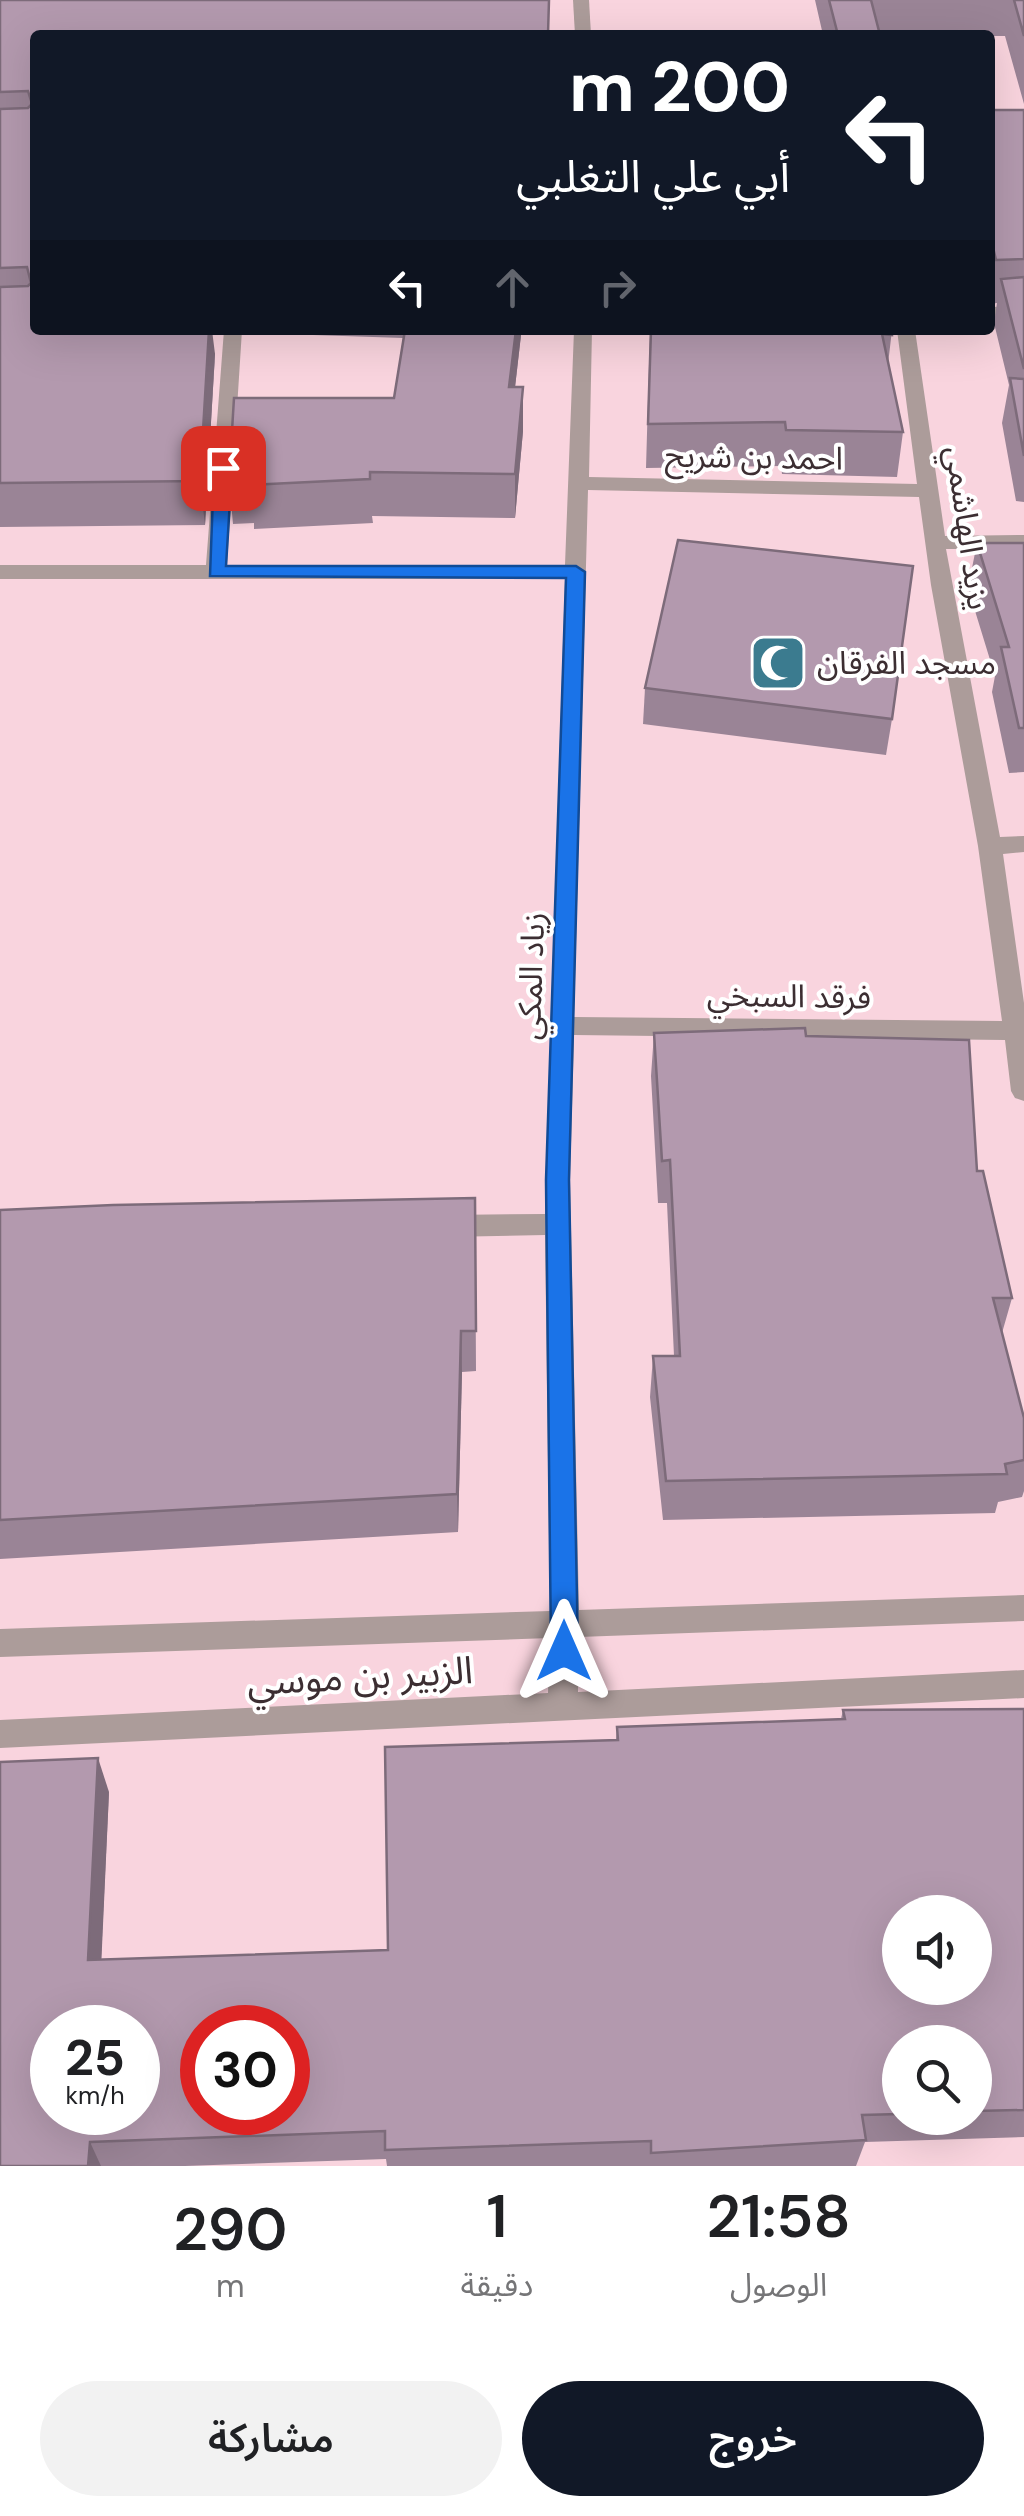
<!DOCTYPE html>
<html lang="ar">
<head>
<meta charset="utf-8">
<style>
	:root { --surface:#fff; --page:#f2f2f2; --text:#202124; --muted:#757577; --accent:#111827 }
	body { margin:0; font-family:"DM Sans","Noto Sans Arabic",sans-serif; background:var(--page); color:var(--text); direction:rtl; height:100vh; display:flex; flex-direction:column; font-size:38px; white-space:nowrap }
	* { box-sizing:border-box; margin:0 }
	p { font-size:32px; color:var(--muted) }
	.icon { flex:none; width:55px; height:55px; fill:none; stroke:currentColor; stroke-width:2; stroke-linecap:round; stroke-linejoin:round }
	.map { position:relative; height:2166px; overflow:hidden; direction:ltr }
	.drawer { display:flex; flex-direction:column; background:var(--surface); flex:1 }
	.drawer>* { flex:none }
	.guide { position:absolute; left:30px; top:30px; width:965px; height:305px; border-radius:10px; box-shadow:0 10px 40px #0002; direction:rtl; background:#111827; color:#fff; overflow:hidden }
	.tools { position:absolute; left:882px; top:1895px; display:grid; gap:20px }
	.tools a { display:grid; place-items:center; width:110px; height:110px; border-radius:50%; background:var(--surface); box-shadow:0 10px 40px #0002; font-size:50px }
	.speed { position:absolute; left:30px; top:2005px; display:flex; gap:20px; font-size:50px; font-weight:700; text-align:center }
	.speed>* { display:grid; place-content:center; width:130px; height:130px; border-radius:50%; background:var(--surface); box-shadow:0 10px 40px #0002; line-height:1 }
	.speed small { font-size:25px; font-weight:400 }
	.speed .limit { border:15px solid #d22; background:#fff; color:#111 }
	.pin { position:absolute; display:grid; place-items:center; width:85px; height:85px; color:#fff; margin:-42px; border-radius:20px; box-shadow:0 5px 15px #0006 }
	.me { position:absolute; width:110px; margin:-55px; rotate:0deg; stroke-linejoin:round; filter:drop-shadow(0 0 8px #0008) }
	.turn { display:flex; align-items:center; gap:35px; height:210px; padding:0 40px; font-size:45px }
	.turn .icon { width:130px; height:130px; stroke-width:2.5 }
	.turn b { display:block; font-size:70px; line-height:85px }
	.lanes { display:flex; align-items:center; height:95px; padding:0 40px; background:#0003; justify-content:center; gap:50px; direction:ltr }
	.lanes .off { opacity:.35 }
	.eta { display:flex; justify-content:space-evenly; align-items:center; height:170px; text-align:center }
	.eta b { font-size:60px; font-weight:600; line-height:70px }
	.button { display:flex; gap:20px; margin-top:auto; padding:20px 40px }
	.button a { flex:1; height:115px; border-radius:60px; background:var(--accent); color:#fff; font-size:40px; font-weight:600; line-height:115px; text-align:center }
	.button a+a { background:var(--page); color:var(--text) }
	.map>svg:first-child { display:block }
</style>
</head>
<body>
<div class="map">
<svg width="1024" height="2166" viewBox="0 0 1024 2166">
	<rect width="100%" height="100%" fill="#f9d4de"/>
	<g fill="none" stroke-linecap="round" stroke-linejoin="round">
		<g fill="#ac9c9a" fill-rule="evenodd">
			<polygon points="573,0 589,0 591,35 575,35"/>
			<polygon points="1024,306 1024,318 990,319 990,307"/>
			<path d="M 224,330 L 242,330 L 227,565 L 565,565 L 574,330 L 592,330 L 589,477 L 917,484 L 897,330 L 915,330 L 945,536 L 1024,535 L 1024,549 L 946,549 L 1000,837 L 1024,836 L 1024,852 L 1003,854 L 1024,1003 L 1024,1101 L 1015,1098 L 1011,1091 L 1005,1040 L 574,1035 L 570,1180 L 579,1610 L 1024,1595 L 1024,1621 L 579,1637 L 578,1692 L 1024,1670 L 1024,1698 L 0,1748 L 0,1720 L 548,1693 L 550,1638 L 0,1657 L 0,1629 L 550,1611 L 545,1235 L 445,1237 L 436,1234 L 432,1226 L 436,1218 L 445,1215 L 545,1214 L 565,579 L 0,579 L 0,565 L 206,565 ZM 588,490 L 919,497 L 931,585 L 978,846 L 1002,1021 L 574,1017 Z"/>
		</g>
	</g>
	<g fill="#9a8496" fill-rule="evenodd">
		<polygon points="0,0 35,35 215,354 205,525 0,527"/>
		<polygon points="815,0 1024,0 1024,104 1005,36 990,36 990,35 823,35"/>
		<polygon points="990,110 1024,110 1024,502 1016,501 1002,423 1009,385 994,323 997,303 990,304"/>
		<polygon points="282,330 525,330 524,335 521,335 515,387 523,387 523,431 515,518 372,516 373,523 254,529 254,523 233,524 229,480 394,398 403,338 283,334"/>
		<polygon points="650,330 892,330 888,364 903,432 897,477 782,474 781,466 646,468"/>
		<polygon points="977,543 1024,543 1024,772 1009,773 992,692 995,676 968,588"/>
		<polygon points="645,688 892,719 886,755 643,724"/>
		<polygon points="654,1033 806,1036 977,1171 1012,1298 1002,1333 1024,1418 1024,1491 1022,1497 998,1502 995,1513 663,1520 650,1397 653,1356 674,1356 667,1203 658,1203 651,1076"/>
		<polygon points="475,1198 476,1371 462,1372 458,1532 0,1559 0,1210"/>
		<path d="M 1024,1709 L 1024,2137 L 865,2142 L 856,2166 L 387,2166 L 386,2159 L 185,2166 L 0,2166 L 109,1792 L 101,1959 L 388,1950 L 616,1740 L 617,1727 L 841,1719 L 843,1710 ZM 900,2042 L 975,2042 L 975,2118 L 900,2118 Z"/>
	</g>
	<g fill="#7d6b7a">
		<polygon points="209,330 212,330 215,354 205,525 200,481"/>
		<polygon points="516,330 521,330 521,335 510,431 509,387"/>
		<polygon points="523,387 523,431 515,518 515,474"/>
		<polygon points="461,1331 462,1372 458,1532 457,1494"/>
		<polygon points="98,1758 109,1792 100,1991 88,1960"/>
		<polygon points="90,2142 101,2166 88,2166"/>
	</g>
	<g fill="#b399ae" stroke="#7d6b7a" stroke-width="2.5" fill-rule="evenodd">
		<polygon points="0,0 549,0 548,35 35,35 35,330 209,330 200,481 0,483 0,287 28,286 31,283 27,267 0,268 0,109 28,108 32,104 28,91 0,92"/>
		<polygon points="829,0 871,0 880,35 838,35"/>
		<polygon points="1014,0 1024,0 1024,36"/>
		<polygon points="990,110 1024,110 1024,259 996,260 991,239 990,239"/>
		<polygon points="1024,277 1024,369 1001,279"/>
		<polygon points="405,330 516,330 509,387 523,387 515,474 370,472 370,479 250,485 251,479 229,480 234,398 394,398"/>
		<polygon points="651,330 892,330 892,335 882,334 903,432 786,430 785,422 648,424"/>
		<polygon points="1010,378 1024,379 1024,456"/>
		<polygon points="678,540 913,566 892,719 645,688"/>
		<polygon points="977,543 1024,543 1024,728 1019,728 1001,647 1009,647"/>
		<polygon points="805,1028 806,1036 969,1040 977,1171 983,1171 1012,1298 993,1298 1024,1418 1024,1460 1005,1464 1007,1474 666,1481 653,1356 680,1356 670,1160 662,1161 654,1033"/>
		<polygon points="475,1198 476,1331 461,1331 457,1494 0,1520 0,1210 113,1205"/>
		<path d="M 1024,1709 L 1024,2110 L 975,2111 L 975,2042 L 900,2042 L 900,2114 L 862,2115 L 866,2140 L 651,2153 L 651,2141 L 385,2150 L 385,2131 L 90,2142 L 88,2166 L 0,2166 L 0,1762 L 98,1758 L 88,1960 L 388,1950 L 385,1747 L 618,1740 L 617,1727 L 845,1719 L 843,1710 ZM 900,1912 L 975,1912 L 975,1988 L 900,1988 ZM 52,2028 L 138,2028 L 138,2112 L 52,2112 ZM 202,2028 L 288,2028 L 288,2112 L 202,2112 Z"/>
	</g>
	<polygon fill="#1a73e8" stroke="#114b97" stroke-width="2.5" points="223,463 232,468 226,566 576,566 585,572 569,1180 578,1651 574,1660 564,1663 555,1660 551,1651 546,1180 566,578 210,576 214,468"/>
	<defs>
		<g id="mosque-square" transform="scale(2.875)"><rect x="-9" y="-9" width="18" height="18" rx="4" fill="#3b7b8f" stroke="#fff"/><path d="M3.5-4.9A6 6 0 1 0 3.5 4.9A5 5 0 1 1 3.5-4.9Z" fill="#fff"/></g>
	</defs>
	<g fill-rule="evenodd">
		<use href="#mosque-square" x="778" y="663"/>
	</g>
	<g text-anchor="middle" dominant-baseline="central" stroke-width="8" stroke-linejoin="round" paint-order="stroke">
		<g font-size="32" fill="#3c2e32" stroke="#fff">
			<text transform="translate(754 457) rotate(1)">احمد بن شريح</text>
			<text transform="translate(968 528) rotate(82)">يزيد الهاشمي</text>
			<text transform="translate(531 976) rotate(-88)">زياد المكي</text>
			<text transform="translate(789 996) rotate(1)">فرقد السبخي</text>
		</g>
		<g font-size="32" fill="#3c2e32" stroke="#fff" text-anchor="start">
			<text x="817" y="663">مسجد الفرقان</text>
		</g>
		<g font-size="38" fill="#3c2e32" stroke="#fff">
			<text transform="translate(360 1676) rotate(-3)">الزبير بن موسي</text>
		</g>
	</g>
</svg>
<div class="tools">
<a><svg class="icon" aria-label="sound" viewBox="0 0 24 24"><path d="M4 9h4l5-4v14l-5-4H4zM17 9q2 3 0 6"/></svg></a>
<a><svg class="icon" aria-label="search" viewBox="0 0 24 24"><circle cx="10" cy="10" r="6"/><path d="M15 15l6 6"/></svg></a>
</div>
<div class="speed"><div>25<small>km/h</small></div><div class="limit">30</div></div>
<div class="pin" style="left:223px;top:468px;background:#d93025"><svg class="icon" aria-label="arrive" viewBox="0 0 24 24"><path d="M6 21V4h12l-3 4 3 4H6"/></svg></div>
<svg class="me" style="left:564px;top:1651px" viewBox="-20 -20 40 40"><path d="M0-17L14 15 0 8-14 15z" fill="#1a73e8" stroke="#fff" stroke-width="4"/></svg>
<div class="guide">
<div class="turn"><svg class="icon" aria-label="left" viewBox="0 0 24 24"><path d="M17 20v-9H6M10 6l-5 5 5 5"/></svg><div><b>200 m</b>أبي علي التغلبي</div></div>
<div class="lanes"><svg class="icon" aria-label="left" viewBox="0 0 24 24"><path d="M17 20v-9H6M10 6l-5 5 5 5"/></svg><svg class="icon off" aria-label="ahead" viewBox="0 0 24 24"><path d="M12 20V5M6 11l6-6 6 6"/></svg><svg class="icon off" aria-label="right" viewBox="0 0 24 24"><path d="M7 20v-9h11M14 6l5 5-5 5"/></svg></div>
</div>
</div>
<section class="drawer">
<div class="eta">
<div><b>21:58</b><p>الوصول</p></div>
<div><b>1</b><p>دقيقة</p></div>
<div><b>290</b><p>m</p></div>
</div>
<div class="button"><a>خروج</a><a>مشاركة</a></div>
</section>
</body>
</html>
